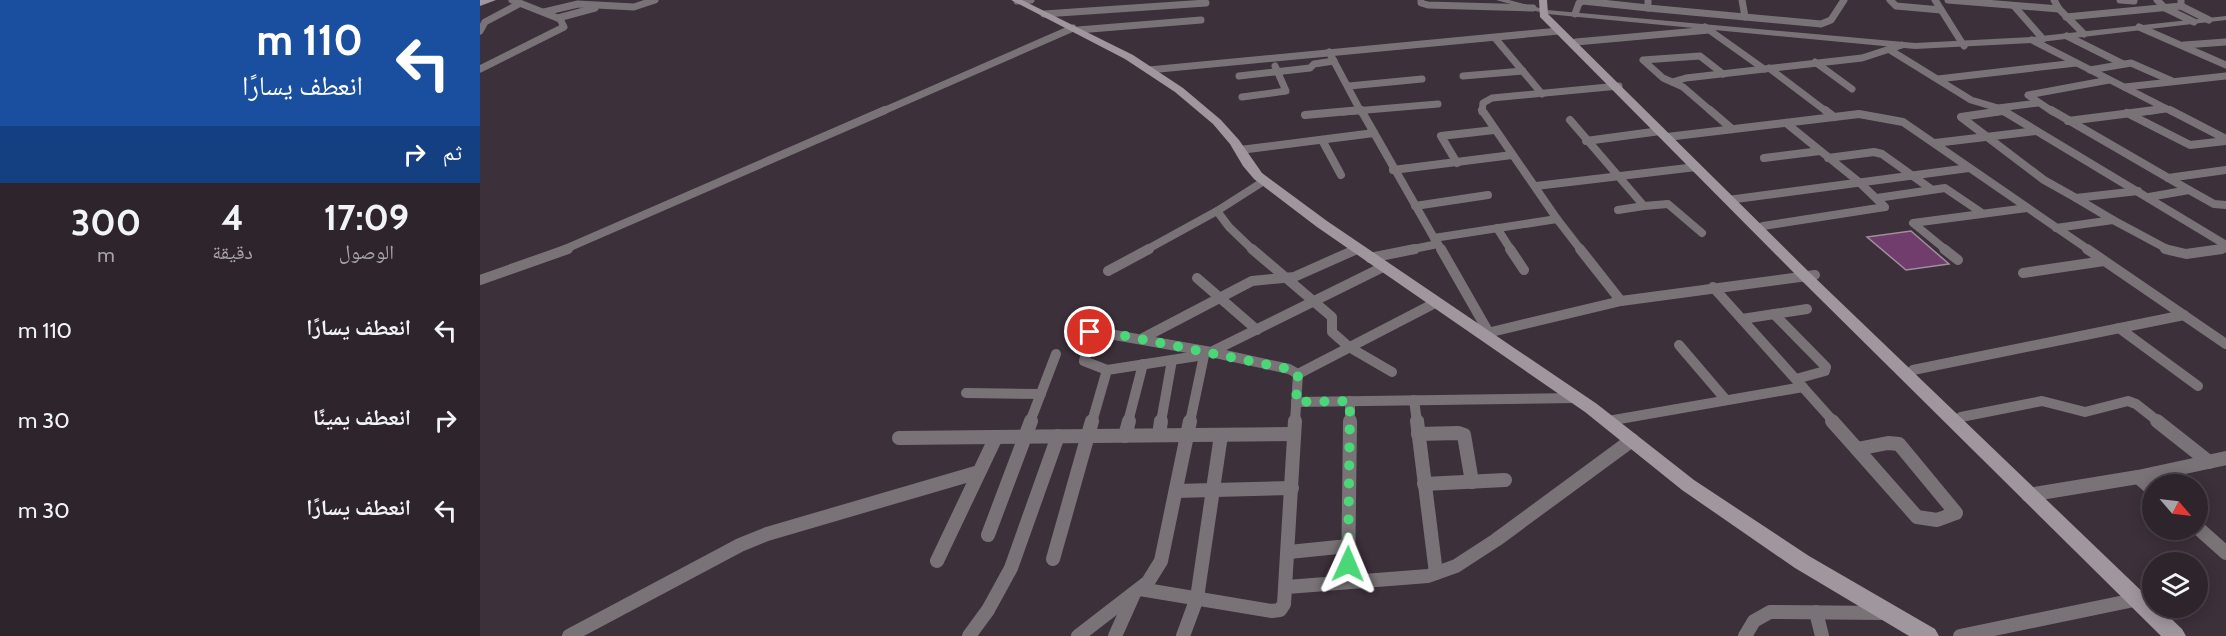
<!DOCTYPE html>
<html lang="ar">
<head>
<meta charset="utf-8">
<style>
	:root { --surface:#2d242c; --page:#393038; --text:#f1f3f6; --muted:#a7a4a9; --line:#484148 }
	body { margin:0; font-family:Cabin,"Noto Naskh Arabic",sans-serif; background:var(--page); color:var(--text); direction:rtl; height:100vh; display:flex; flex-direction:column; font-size:22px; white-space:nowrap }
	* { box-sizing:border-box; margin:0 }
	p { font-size:20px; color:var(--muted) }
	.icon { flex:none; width:33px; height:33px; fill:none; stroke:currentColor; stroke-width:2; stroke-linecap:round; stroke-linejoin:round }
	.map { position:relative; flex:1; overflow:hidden; direction:ltr }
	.sheet { display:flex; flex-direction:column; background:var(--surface); width:480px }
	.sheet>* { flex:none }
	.banner { background:#1a4fa0; color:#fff; overflow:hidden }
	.needle { width:39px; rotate:118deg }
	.fabs { position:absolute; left:1662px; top:474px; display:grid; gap:12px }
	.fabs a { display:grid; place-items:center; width:66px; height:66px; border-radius:50%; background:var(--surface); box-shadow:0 3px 15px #0003,0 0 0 2px var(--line); font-size:30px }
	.pin { position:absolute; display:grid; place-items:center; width:51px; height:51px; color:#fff; margin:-26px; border:3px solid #fff; border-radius:50%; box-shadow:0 2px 6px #0007 }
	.me { position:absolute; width:66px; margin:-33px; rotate:1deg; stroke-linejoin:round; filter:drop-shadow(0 0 4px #0008) }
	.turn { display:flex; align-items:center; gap:21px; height:126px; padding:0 18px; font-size:27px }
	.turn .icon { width:78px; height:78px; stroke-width:2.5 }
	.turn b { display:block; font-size:42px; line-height:51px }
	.then { display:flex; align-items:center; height:57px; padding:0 18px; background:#0003; gap:12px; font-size:22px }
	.eta { display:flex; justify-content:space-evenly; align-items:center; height:102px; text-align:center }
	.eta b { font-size:36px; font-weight:800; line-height:42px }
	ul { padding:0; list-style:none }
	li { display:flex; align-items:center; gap:18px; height:90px; padding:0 18px }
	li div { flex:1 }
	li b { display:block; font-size:22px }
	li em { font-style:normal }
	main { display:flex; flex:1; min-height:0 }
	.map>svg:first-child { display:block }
</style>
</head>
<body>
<main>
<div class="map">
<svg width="1746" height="636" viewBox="0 0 1746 636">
	<rect width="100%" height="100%" fill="#3c303b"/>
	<polygon fill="#703d6c" stroke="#9f909d" stroke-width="1.5" points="1431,231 1469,264 1426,270 1387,237"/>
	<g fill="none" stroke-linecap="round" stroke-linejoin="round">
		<g stroke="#797378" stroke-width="7">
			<polyline points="941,0 941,3 948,5 1053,8"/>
			<polyline points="1168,0 1168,8 1341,24 1351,20 1364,0"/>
			<polyline points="1262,0 1265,17"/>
			<polyline points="1410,0 1416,6 1461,10"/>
			<polyline points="1455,0 1484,46"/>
			<polyline points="1468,0 1579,9"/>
			<polyline points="1574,0 1579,9 1604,34"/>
			<polyline points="1640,0 1654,1"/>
			<polyline points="1677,0 1685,8 1714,22"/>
			<polyline points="537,1 551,0"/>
			<polyline points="1534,6 1563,39"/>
			<polyline points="1701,6 1729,20"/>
			<polyline points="64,12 98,4 154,7 175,0"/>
			<polyline points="564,14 726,3"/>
			<polyline points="1095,14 1099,3 1103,1 1168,8"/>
			<polyline points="1586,17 1701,6 1701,0"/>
			<polyline points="78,18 115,8"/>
			<polyline points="1225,27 1284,69"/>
			<polyline points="1659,27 1746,65"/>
			<polyline points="598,30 721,20"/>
			<polyline points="0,31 5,22 39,4"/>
			<polyline points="1587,36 1643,64"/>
			<polyline points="1015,38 1062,94"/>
			<polyline points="1552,40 1693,112"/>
			<polyline points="1096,42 1229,30"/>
			<polyline points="1704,45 1746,42"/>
			<polyline points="1410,50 1491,100 1518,108"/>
			<polyline points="849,52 881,112"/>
			<polyline points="1335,62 1372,89"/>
			<polyline points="1289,68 1347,112"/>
			<polyline points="0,69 84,27 80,19 32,0"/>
			<polyline points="669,70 1079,31"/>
			<polyline points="1610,70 1651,63 1692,81"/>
			<polyline points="759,76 830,68 834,64 854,61"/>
			<polyline points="983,76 1043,71"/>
			<polyline points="1458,79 1596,63"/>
			<polyline points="1192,82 1183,78 1163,60 1220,56 1243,74"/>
			<polyline points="869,86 942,79"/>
			<polyline points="1645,87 1746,76"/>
			<polyline points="762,97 806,91 795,66"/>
			<polyline points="401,112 593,28"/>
			<polyline points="863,112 958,104"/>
			<polyline points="1002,112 1003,103 1012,98 1139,86"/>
			<polyline points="1232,112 1203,87 1192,82 1206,78 1382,58 1422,45"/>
			<polyline points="1516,112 1522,111"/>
			<polyline points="1524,112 1518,108 1558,103"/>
			<polyline points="1573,112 1548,95 1629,80"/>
			<polyline points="1663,112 1686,109"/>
		</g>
		<g stroke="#797378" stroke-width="8">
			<polyline points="881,110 954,238 1077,219"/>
			<polyline points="1002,110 1077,219 1101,250"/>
			<polyline points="1230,110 1252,129"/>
			<polyline points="1345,110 1354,117"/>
			<polyline points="1522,110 1746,245"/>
			<polyline points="1571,110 1709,190 1669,197"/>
			<polyline points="1690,110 1746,139"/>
			<polyline points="1522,111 1481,117 1564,180 1596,198"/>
			<polyline points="1647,113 1710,145 1746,141"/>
			<polyline points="825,115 881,110"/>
			<polyline points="1090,120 1164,206 1188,204 1222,233"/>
			<polyline points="1588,121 1675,110"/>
			<polyline points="1187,137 1379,114 1423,122 1609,250"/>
			<polyline points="842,140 861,175"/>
			<polyline points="1106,141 1180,131"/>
			<polyline points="1455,143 1556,131"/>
			<polyline points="760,150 894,133"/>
			<polyline points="1284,158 1340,151"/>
			<polyline points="1348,158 1394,152 1402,154 1451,189"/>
			<polyline points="977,163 961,136 1014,130"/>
			<polyline points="913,170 1032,155"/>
			<polyline points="1688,178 1746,170"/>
			<polyline points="1056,186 1216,167"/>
			<polyline points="1709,190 1734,204 1746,205"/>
			<polyline points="1397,198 1465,188 1502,213"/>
			<polyline points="1248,200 1489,168"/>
			<polyline points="935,206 1008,195"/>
			<polyline points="1138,210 1164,206"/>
			<polyline points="1633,220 1596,198 1658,191"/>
			<polyline points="1283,226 1405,207 1379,182 1306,123"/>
			<polyline points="1017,228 1031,250"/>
			<polyline points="1576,228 1633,220 1689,250"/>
			<polyline points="958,244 962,250"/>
			<polyline points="83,250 405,110"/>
			<polyline points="666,250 737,211"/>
			<polyline points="773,250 749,227 737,211 784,181"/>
			<polyline points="874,250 877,249"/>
			<polyline points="928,250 958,244 954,238"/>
			<polyline points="1466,250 1433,223 1547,208"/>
			<polyline points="1732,250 1746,248"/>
		</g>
		<g stroke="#797378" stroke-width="10">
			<polyline points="772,249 852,317 852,332 869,347 912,372"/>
			<polyline points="961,249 1009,333"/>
			<polyline points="1030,249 1044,270"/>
			<polyline points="1100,249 1141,301"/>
			<polyline points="1464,249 1478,260"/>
			<polyline points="1607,249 1746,344"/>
			<polyline points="1685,249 1706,254 1742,249"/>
			<polyline points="890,258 935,249"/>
			<polyline points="628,271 669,249"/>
			<polyline points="1543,273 1624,261"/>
			<polyline points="717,278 777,330"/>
			<polyline points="0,280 88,249"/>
			<polyline points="1233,287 1354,422"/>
			<polyline points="1294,314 1346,367 1345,371 1316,379"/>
			<polyline points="1262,319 1327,309"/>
			<polyline points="1639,328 1718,386"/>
			<polyline points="1003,334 1141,301 1335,275"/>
			<polyline points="663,338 772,281 814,277 877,249"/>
			<polyline points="1199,345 1246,400"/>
			<polyline points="731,352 809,369 818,374 815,422"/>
			<polyline points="627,370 604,361 612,331 731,352 903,267"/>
			<polyline points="1433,370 1704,315"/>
			<polyline points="818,374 955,303"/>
			<polyline points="486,393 561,394"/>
			<polyline points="934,400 937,422"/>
			<polyline points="816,402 1095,398"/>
			<polyline points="1481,417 1562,401 1605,412 1648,401 1656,404 1679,422"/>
			<polyline points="1128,421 1323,387"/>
			<polyline points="550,422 576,354"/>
			<polyline points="612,422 627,370 724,355"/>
			<polyline points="648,422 663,364"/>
			<polyline points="681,422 692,360"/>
			<polyline points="710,422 725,351"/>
			<polyline points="870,422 870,401"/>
		</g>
		<g stroke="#797378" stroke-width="14">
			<polyline points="937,421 956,573"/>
			<polyline points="1352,421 1377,449"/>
			<polyline points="1677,421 1729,462"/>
			<polyline points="938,434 978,433 984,435 992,482"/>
			<polyline points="679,435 681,421"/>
			<polyline points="645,436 649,421"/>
			<polyline points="419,438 814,434"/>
			<polygon points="1408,443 1419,444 1476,513 1457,520 1437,517 1377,449"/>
			<polyline points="1658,477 1672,489"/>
			<polyline points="944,484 1025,480"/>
			<polyline points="696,491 812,488"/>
			<polyline points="1548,495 1658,477 1746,458"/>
			<polyline points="1718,528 1746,553"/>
			<polyline points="508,535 551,421"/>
			<polyline points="809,552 868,546"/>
			<polyline points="573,559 612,421"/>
			<polyline points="457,561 516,437"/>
			<polyline points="868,582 870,421"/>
			<polyline points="807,587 948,576 976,566 1016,540 1152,440"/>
			<polyline points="660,589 792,611 800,610 804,604 815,421"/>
			<polyline points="1336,612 1342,636"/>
			<polyline points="89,636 260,545 287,534 499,472"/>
			<polyline points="489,636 508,610 531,568 578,436"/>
			<polyline points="598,636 668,582 681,561 710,421"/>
			<polyline points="635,636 653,596"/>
			<polyline points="703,636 717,598 741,435"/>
			<polyline points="1265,636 1274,621 1290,612 1403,613"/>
			<polyline points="1480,636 1659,599"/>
		</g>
		<polygon fill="#797378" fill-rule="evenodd" points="1016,0 1029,0 1067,10 1435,43 1552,37 1746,16 1746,20 1552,43 1435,49 1067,14"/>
		<g fill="#a0969e" fill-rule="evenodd">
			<polygon points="0,0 16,0 0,6"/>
			<polygon points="531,0 542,0 653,55 703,88 741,120 759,140 782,173 847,221 1117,404 1214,480 1329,556 1455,629 1459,636 1429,636 1315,568 1202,490 1105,412 837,227 774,179 763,166 750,144 733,124 695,92 645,59"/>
			<polygon points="1059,0 1067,0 1068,14 1330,273 1672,601 1672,608 1680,608 1702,629 1706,636 1681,636 1320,279 1060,17"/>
		</g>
	</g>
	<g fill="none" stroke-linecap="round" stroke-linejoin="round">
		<polyline stroke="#49d778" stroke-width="10" stroke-dasharray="0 18" points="610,332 616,330 809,369 818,374 816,402 870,401 868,564"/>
	</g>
</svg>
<div class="fabs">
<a><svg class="needle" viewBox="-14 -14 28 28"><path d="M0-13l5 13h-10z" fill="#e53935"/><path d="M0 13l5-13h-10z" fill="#a7a4a9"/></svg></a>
<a><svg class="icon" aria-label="layers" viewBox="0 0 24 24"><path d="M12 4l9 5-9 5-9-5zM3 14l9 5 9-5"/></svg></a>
</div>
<div class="pin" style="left:610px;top:332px;background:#d93025"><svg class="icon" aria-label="arrive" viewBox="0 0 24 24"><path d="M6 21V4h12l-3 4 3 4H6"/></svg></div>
<svg class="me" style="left:868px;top:564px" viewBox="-20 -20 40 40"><path d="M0-17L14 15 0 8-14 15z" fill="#49d778" stroke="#fff" stroke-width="4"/></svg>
</div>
<section class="sheet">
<div class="banner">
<div class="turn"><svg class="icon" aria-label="left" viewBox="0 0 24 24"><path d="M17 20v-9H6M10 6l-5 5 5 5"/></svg><div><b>110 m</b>انعطف يسارًا</div></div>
<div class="then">ثم<svg class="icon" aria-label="right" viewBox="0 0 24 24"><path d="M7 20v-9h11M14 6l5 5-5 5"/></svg></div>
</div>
<div class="eta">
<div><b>17:09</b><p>الوصول</p></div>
<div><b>4</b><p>دقيقة</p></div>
<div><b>300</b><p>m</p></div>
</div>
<ul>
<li><svg class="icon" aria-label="left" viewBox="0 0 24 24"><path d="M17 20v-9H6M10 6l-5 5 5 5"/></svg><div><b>انعطف يسارًا</b></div><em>110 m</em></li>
<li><svg class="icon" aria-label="right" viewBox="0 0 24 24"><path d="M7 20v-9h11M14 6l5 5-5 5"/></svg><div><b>انعطف يمينًا</b></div><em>30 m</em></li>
<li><svg class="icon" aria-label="left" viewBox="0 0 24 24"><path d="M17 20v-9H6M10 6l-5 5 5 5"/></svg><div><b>انعطف يسارًا</b></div><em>30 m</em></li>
</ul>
</section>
</main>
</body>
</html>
